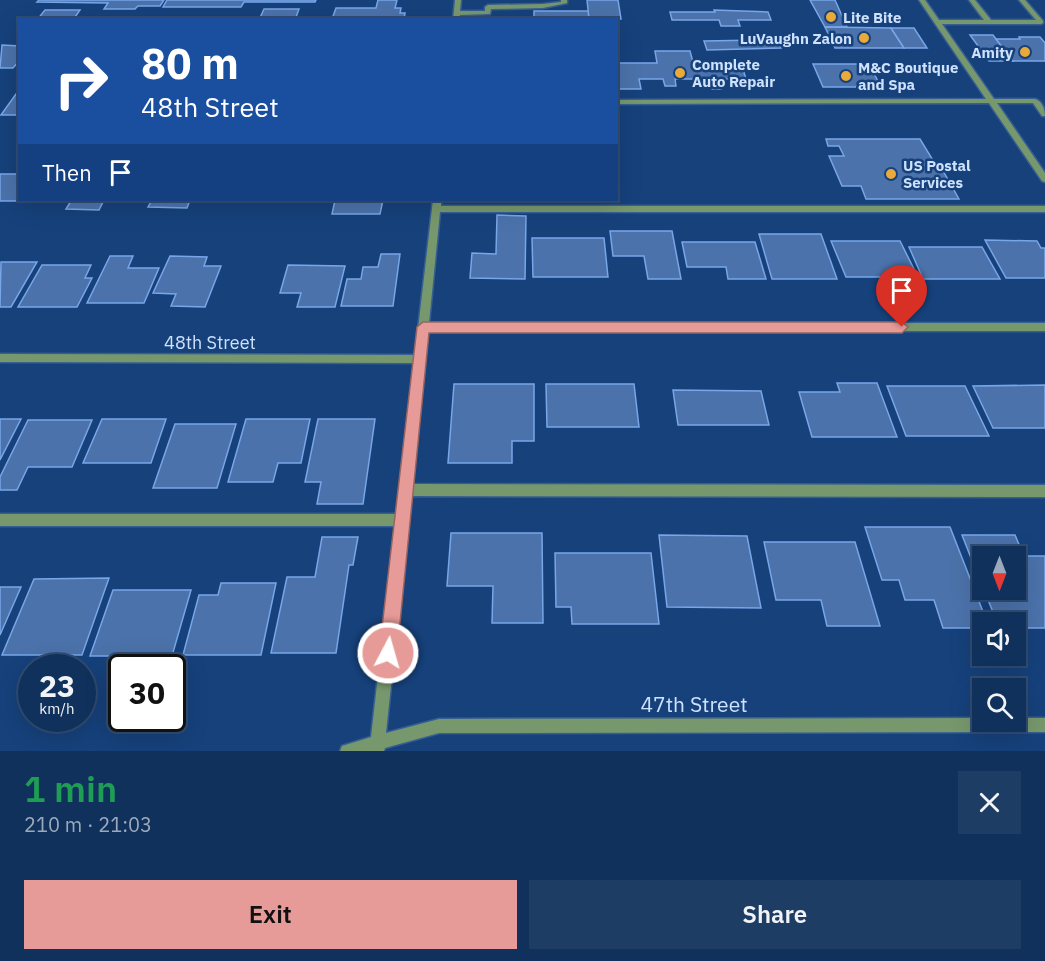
<!DOCTYPE html>
<html lang="en">
<head>
<meta charset="utf-8">
<style>
	:root { --surface:#10315c; --page:#1e3d65; --text:#f1f3f6; --muted:#9ca9bb; --line:#304c72; --accent:#e69b98 }
	body { margin:0; font-family:"IBM Plex Sans",sans-serif; background:var(--page); color:var(--text); height:100vh; display:flex; flex-direction:column; font-size:22px; white-space:nowrap }
	* { box-sizing:border-box; margin:0 }
	p { font-size:20px; color:var(--muted) }
	.icon { flex:none; width:33px; height:33px; fill:none; stroke:currentColor; stroke-width:2; stroke-linecap:round; stroke-linejoin:round }
	.map { position:relative; height:751px; overflow:hidden }
	.panel { display:flex; flex-direction:column; background:var(--surface); flex:1 }
	.panel>* { flex:none }
	.guide { position:absolute; left:18px; top:18px; width:600px; height:183px; border-radius:0px; box-shadow:0 6px 24px #0002,0 0 0 2px var(--line); background:#1a4fa0; color:#fff; overflow:hidden }
	.needle { width:39px; rotate:180deg }
	.buttons { position:absolute; left:972px; top:546px; display:grid; gap:12px }
	.buttons a { display:grid; place-items:center; width:54px; height:54px; border-radius:0px; background:var(--surface); box-shadow:0 6px 24px #0002,0 0 0 2px var(--line); font-size:30px }
	.speed { position:absolute; left:18px; top:654px; display:flex; gap:12px; font-size:30px; font-weight:700; text-align:center }
	.speed>* { display:grid; place-content:center; width:78px; height:78px; border-radius:50%; background:var(--surface); box-shadow:0 6px 24px #0002,0 0 0 2px var(--line); line-height:1 }
	.speed small { font-size:15px; font-weight:400 }
	.speed .limit { border:3px solid #111; border-radius:9px; background:#fff; color:#111 }
	.pin { position:absolute; display:grid; place-items:center; width:51px; height:51px; color:#fff; margin:-62px -26px; border-radius:50% 50% 50% 0; rotate:-45deg; box-shadow:0 0 6px #0007 }
	.pin .icon { rotate:45deg }
	.me { position:absolute; width:66px; margin:-33px; rotate:6deg; stroke-linejoin:round; filter:drop-shadow(0 0 4px #0008) }
	.turn { display:flex; align-items:center; gap:21px; height:126px; padding:0 24px; font-size:27px }
	.turn .icon { width:78px; height:78px; stroke-width:2.5 }
	.turn b { display:block; font-size:42px; line-height:51px }
	.then { display:flex; align-items:center; height:57px; padding:0 24px; background:#0003; gap:12px; font-size:22px }
	.round { display:grid; place-items:center; flex:none; width:63px; height:63px; border-radius:0px; background:var(--page) }
	.summary { display:flex; align-items:center; justify-content:space-between; height:102px; padding:0 24px }
	h1 { font-size:36px; font-weight:600; line-height:45px; color:#1e9e55 }
	.cta { display:flex; gap:12px; margin-top:auto; padding:12px 24px }
	.cta a { flex:1; height:69px; border-radius:0px; background:var(--accent); color:#111; font-size:24px; font-weight:600; line-height:69px; text-align:center }
	.cta a+a { background:var(--page); color:var(--text) }
	.map>svg:first-child { display:block }
</style>
</head>
<body>
<div class="map">
<svg width="1045" height="751" viewBox="0 0 1045 751">
	<rect width="100%" height="100%" fill="#16417b"/>
	<g fill="#4b72aa" stroke="#78a6e9" stroke-width="1.5">
		<polygon points="39,0 164,0 160,6 138,6 135,9 104,9 108,3 37,2"/>
		<polygon points="167,0 316,0 315,2 244,2 241,7 163,7"/>
		<polygon points="378,0 397,0 395,8 401,8 400,13 405,13 404,19 414,20 332,19 336,8 376,8"/>
		<polygon points="587,0 618,0 621,19 589,19"/>
		<polygon points="810,0 835,0 847,27 825,27"/>
		<polygon points="264,9 299,9 295,20 259,20"/>
		<polygon points="45,10 80,10 73,20 37,20"/>
		<polygon points="714,10 768,12 771,20 738,20 740,26 721,26 719,20 672,20 670,12 715,12"/>
		<polygon points="534,11 588,11 589,20 534,20"/>
		<polygon points="825,27 891,28 904,48 835,48"/>
		<polygon points="891,28 914,28 927,48 904,48"/>
		<polygon points="970,35 993,35 1013,61 989,61"/>
		<polygon points="1019,37 1040,37 1045,43 1045,61 1013,61 996,39 1020,39"/>
		<polygon points="759,38 777,38 781,48 707,50 704,41 760,40"/>
		<polygon points="2,45 20,46 20,60 13,68 0,68"/>
		<polygon points="655,51 690,51 694,66 742,66 746,79 718,79 721,89 712,89 709,79 675,79 676,86 665,86 663,79 639,79 641,89 616,89 616,63 657,63"/>
		<polygon points="813,64 869,64 881,87 823,87"/>
		<polygon points="16,94 20,94 20,115 1,115"/>
		<polygon points="826,139 920,139 934,162 938,162 959,199 866,199 861,186 842,186 829,156 844,156 839,146 828,146"/>
		<polygon points="0,174 20,174 20,200 104,200 99,210 66,209 71,201 0,201"/>
		<polygon points="152,200 321,200 190,200 187,208 148,207"/>
		<polygon points="335,200 383,200 380,214 332,214"/>
		<polygon points="497,215 526,216 525,279 470,278 472,253 496,254"/>
		<polygon points="610,231 672,231 681,279 648,279 644,256 613,256"/>
		<polygon points="759,234 821,234 837,279 772,279"/>
		<polygon points="532,238 604,238 608,277 533,277"/>
		<polygon points="985,240 1037,241 1041,248 1045,248 1045,278 1006,278"/>
		<polygon points="831,241 900,241 918,277 846,277"/>
		<polygon points="682,242 755,242 766,279 728,279 726,267 687,267"/>
		<polygon points="909,247 982,247 1000,279 923,279"/>
		<polygon points="381,254 400,254 393,306 341,306 347,279 361,279 363,267 378,267"/>
		<polygon points="110,256 133,256 128,268 159,268 144,303 87,303"/>
		<polygon points="170,256 207,257 204,266 221,266 205,307 171,306 176,294 153,293"/>
		<polygon points="1,262 37,262 11,307 0,307"/>
		<polygon points="42,265 91,265 85,278 92,278 77,307 18,307"/>
		<polygon points="288,265 345,266 335,307 297,307 301,293 280,293"/>
		<polygon points="837,383 877,383 897,437 812,437 799,392 840,392"/>
		<polygon points="454,384 534,384 534,441 512,441 512,463 448,463"/>
		<polygon points="546,384 634,384 639,427 547,427"/>
		<polygon points="1045,385 1045,428 993,428 973,386"/>
		<polygon points="887,386 965,386 989,436 906,436"/>
		<polygon points="673,390 761,391 769,425 678,425"/>
		<polygon points="0,419 21,419 0,460"/>
		<polygon points="102,419 166,419 151,463 83,463"/>
		<polygon points="246,419 310,419 301,463 278,463 273,482 228,482"/>
		<polygon points="318,419 375,419 363,504 317,504 321,482 305,482"/>
		<polygon points="28,420 92,420 72,467 28,467 17,490 0,490 0,477"/>
		<polygon points="175,424 236,424 217,488 153,488"/>
		<polygon points="865,527 950,527 987,622 982,622 982,628 943,628 934,600 905,600 899,580 882,580"/>
		<polygon points="451,533 542,533 543,623 492,623 493,586 447,586"/>
		<polygon points="659,535 747,536 761,608 667,607"/>
		<polygon points="962,535 1015,535 1024,556 1045,556 1045,628 1016,628 1016,622 997,622 984,590 1016,590 1016,556 982,556 982,586"/>
		<polygon points="322,537 358,537 353,565 349,565 336,653 271,653 287,577 315,577"/>
		<polygon points="764,542 855,542 880,626 827,626 821,600 776,600"/>
		<polygon points="555,553 651,553 659,624 572,624 571,607 556,607"/>
		<polygon points="109,578 82,655 2,655 34,579"/>
		<polygon points="221,583 276,583 261,655 183,655 199,595 218,595"/>
		<polygon points="0,587 21,587 0,635"/>
		<polygon points="113,590 191,590 172,656 90,656"/>
	</g>
	<g fill="none" stroke-linecap="round" stroke-linejoin="round">
		<g stroke="#375e92" stroke-width="3">
			<g id="minor">
				<polygon points="455,0 461,0 460,11 485,11 485,7 488,5 543,4 561,2 561,0 567,0 567,3 543,8 491,9 490,14 460,15 459,20 453,20"/>
				<path d="M 919,0 L 925,0 L 939,20 L 984,20 L 969,0 L 975,0 L 991,20 L 1036,20 L 1019,0 L 1025,0 L 1043,21 L 1043,23 L 1041,24 L 942,24 L 994,99 L 1035,99 C 1042,101 1045,109 1045,116 L 1042,116 L 1033,103 L 997,103 L 1045,173 L 1045,182 L 1042,181 L 989,103 L 616,104 L 616,100 L 986,99 Z"/>
				<polygon points="433,200 441,200 441,206 1045,206 1045,212 440,212 429,323 1045,323 1045,331 428,331 412,484 1045,485 1045,497 411,496 386,733 439,719 982,718 982,722 1016,722 1016,718 1045,718 1045,732 439,733 385,748 384,751 340,751 342,746 371,737 395,526 0,526 0,514 397,514 414,363 0,362 0,354 415,355"/>
			</g>
		</g>
		<use href="#minor" fill="#77976c" fill-rule="evenodd"/>
	</g>
	<polygon fill="#e69b98" stroke="#966563" stroke-width="1.5" points="423,322 902,322 908,327 902,333 429,333 397,653 394,659 388,661 382,659 379,653 417,327"/>
	<g fill="#eaaa39" stroke="#16417b" stroke-width="2">
		<circle cx="831" cy="17" r="6"/>
		<circle cx="864" cy="38" r="6"/>
		<circle cx="1025" cy="52" r="6"/>
		<circle cx="680" cy="73" r="6"/>
		<circle cx="846" cy="76" r="6"/>
		<circle cx="891" cy="174" r="6"/>
	</g>
	<g text-anchor="middle" dominant-baseline="central" stroke-width="5" stroke-linejoin="round" paint-order="stroke">
		<g font-size="15" font-weight="bold" fill="#cee1fd" stroke="#16417b" text-anchor="start">
			<text x="843" y="17">Lite Bite</text>
			<text x="852" y="38" text-anchor="end">LuVaughn Zalon</text>
			<text x="1013" y="52" text-anchor="end">Amity</text>
			<text x="692" y="64">Complete<tspan x="692" dy="17">Auto Repair</tspan></text>
			<text x="858" y="67">M&amp;C Boutique<tspan x="858" dy="17">and Spa</tspan></text>
			<text x="903" y="165">US Postal<tspan x="903" dy="17">Services</tspan></text>
		</g>
		<g font-size="18" fill="#cee1fd" stroke="#16417b">
			<text x="210" y="342">48th Street</text>
		</g>
		<g font-size="21" fill="#cee1fd" stroke="#16417b">
			<text x="694" y="704">47th Street</text>
		</g>
	</g>
</svg>
<div class="buttons">
<a><svg class="needle" viewBox="-14 -14 28 28"><path d="M0-13l5 13h-10z" fill="#e53935"/><path d="M0 13l5-13h-10z" fill="#9ca9bb"/></svg></a>
<a><svg class="icon" aria-label="sound" viewBox="0 0 24 24"><path d="M4 9h4l5-4v14l-5-4H4zM17 9q2 3 0 6"/></svg></a>
<a><svg class="icon" aria-label="search" viewBox="0 0 24 24"><circle cx="10" cy="10" r="6"/><path d="M15 15l6 6"/></svg></a>
</div>
<div class="speed"><div>23<small>km/h</small></div><div class="limit">30</div></div>
<div class="pin" style="left:902px;top:327px;background:#d93025"><svg class="icon" aria-label="arrive" viewBox="0 0 24 24"><path d="M6 21V4h12l-3 4 3 4H6"/></svg></div>
<svg class="me" style="left:388px;top:653px" viewBox="-20 -20 40 40"><circle r="17" fill="#e69b98" stroke="#fff" stroke-width="3"/><path d="M0-11L8 9 0 5-8 9z" fill="#fff"/></svg>
<div class="guide">
<div class="turn"><svg class="icon" aria-label="right" viewBox="0 0 24 24"><path d="M7 20v-9h11M14 6l5 5-5 5"/></svg><div><b>80 m</b>48th Street</div></div>
<div class="then">Then<svg class="icon" aria-label="arrive" viewBox="0 0 24 24"><path d="M6 21V4h12l-3 4 3 4H6"/></svg></div>
</div>
</div>
<section class="panel">
<div class="summary"><div><h1>1 min</h1><p>210 m · 21:03</p></div><a class="round"><svg class="icon" aria-label="close" viewBox="0 0 24 24"><path d="M6 6l12 12M18 6L6 18"/></svg></a></div>
<div class="cta"><a>Exit</a><a>Share</a></div>
</section>
</body>
</html>
